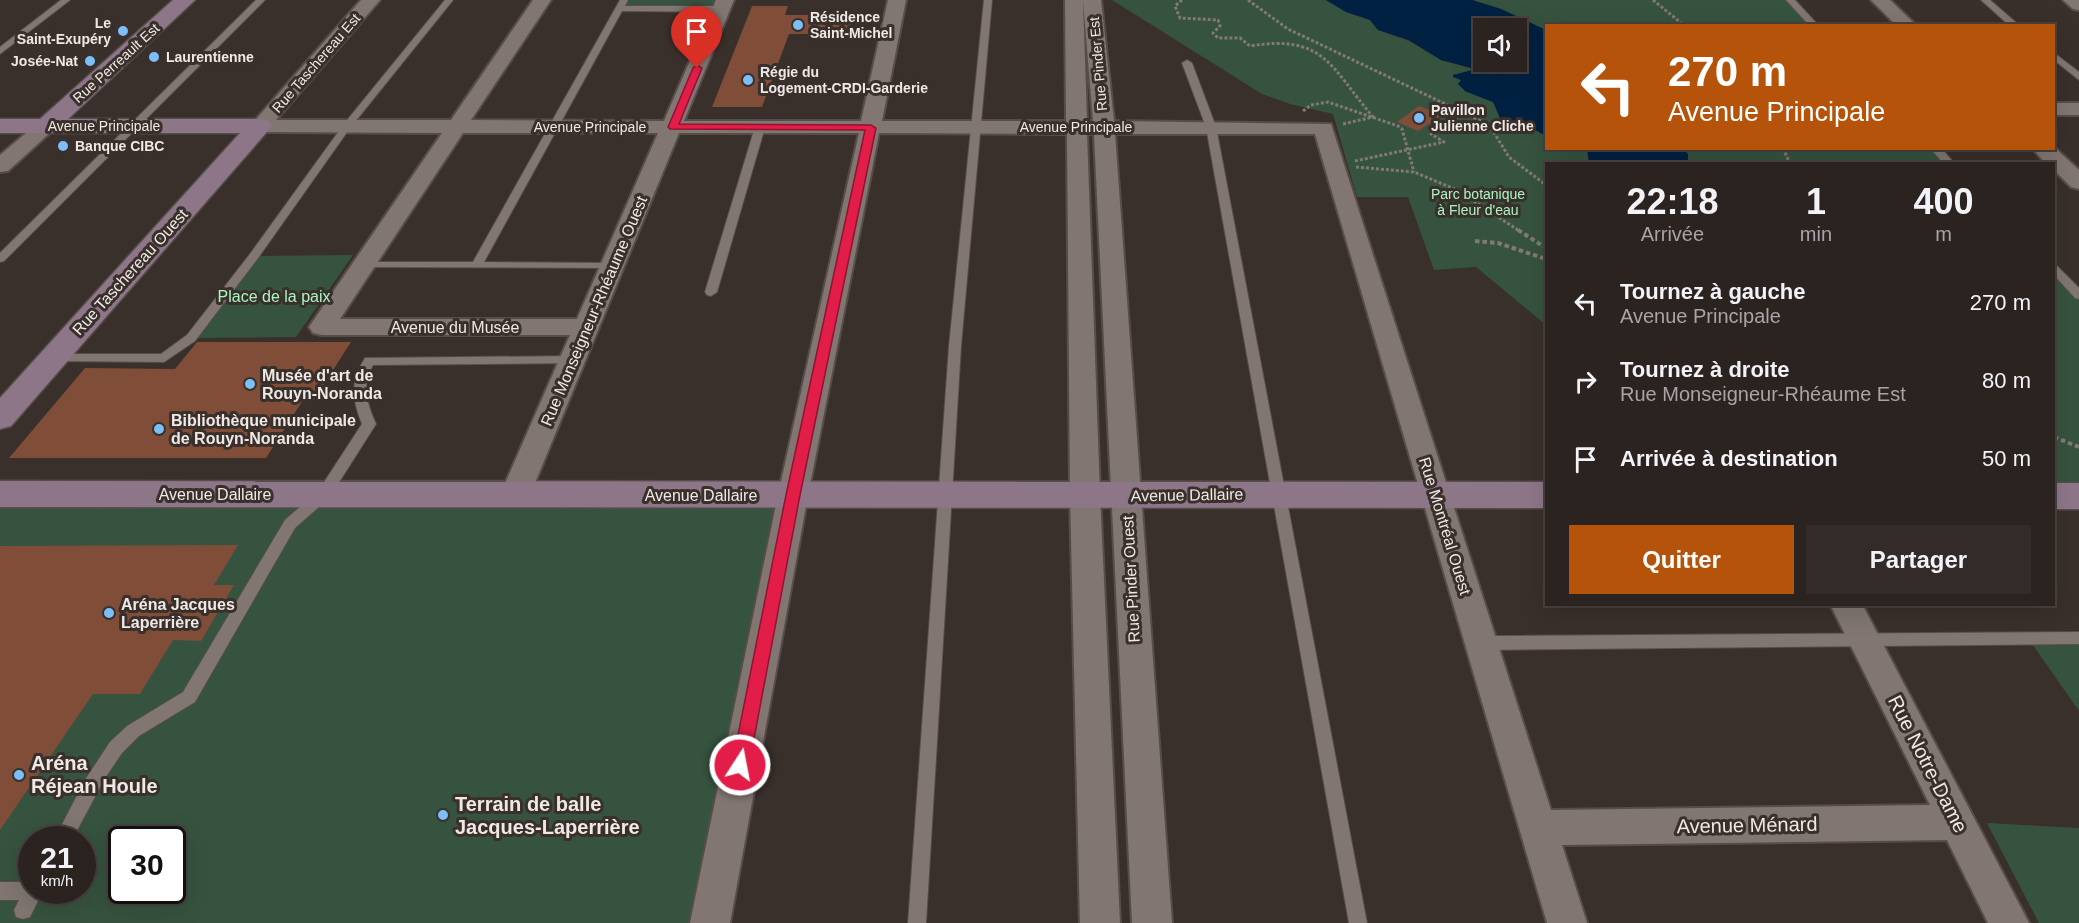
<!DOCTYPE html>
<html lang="fr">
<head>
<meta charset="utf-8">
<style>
	:root { --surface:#2b2320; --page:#332b29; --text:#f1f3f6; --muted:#a6a4a5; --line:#47403e; --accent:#b45309 }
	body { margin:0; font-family:Arial,sans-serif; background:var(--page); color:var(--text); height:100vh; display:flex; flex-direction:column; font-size:22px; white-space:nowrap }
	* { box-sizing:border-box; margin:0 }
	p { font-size:20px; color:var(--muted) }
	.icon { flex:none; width:33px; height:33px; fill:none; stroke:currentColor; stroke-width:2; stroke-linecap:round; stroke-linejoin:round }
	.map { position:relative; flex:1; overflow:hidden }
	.side { position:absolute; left:1545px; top:162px; width:510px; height:444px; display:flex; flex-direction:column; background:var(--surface); border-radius:0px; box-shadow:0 6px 24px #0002,0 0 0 2px var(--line) }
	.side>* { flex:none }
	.banner { position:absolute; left:1545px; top:24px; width:510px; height:126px; border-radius:0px; box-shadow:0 6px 24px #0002,0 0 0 2px var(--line); background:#b45309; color:#fff; overflow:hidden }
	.tools { position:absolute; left:1473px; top:18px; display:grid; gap:12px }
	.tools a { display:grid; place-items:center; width:54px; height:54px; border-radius:0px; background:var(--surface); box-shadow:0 6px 24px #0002,0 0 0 2px var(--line); font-size:30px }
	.speed { position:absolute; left:18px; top:826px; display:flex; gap:12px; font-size:30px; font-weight:700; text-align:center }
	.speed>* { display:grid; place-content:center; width:78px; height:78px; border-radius:50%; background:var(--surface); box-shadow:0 6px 24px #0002,0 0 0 2px var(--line); line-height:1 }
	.speed small { font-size:15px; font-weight:400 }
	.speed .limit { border:3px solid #111; border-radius:9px; background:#fff; color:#111 }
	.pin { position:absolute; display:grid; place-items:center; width:51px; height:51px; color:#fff; margin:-62px -26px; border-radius:50% 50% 50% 0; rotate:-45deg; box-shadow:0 0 6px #0007 }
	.pin .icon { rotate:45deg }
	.me { position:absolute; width:66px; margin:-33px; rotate:11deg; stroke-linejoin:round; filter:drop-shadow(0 0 4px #0008) }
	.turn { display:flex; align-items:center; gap:21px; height:126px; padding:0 24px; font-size:27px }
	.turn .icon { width:78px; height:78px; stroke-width:2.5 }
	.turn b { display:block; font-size:42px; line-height:51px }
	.eta { display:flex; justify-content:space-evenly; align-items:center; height:102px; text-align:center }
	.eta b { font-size:36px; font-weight:700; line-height:42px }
	.primary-button { display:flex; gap:12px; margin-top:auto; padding:12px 24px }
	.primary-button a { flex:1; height:69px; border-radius:0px; background:var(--accent); color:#fff; font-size:24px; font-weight:700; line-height:69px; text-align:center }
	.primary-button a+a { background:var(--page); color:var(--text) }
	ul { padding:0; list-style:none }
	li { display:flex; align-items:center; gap:18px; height:78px; padding:0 24px }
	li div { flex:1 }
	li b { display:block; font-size:22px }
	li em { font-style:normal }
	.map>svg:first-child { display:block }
</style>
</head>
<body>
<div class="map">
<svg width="2079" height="923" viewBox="0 0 2079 923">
	<rect width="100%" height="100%" fill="#392f2b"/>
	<g fill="#36533f" fill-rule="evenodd">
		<polygon points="624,0 725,0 721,9 619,8"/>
		<polygon points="1112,0 1326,0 1346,12 1370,20 1378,30 1409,41 1441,60 1477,70 1453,75 1461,80 1465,91 1493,102 1514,127 1513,123 1518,120 1546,136 1546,148 1587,149 1589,163 1546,164 1546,325 1476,267 1434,270 1408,197 1357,197 1333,114 1290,104 1262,94"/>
		<polygon points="1472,0 1790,0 1815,25 1546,26 1546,30 1501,9"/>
		<polygon points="1683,149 1935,149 1950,163 1688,163 1688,154"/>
		<polygon points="353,255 296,337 191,338 254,256"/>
		<polygon points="2054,269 2079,295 2079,496 2054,496"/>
		<path d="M 0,502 L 781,502 L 696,923 L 0,923 ZM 32,840 L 82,840 L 82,891 L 32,891 ZM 122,840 L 172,840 L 172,891 L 122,891 Z"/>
		<polygon points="2028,638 2079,638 2079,711"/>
		<polygon points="1987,823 2079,828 2079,923 2039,923"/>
	</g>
	<g fill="#002142" fill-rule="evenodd">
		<path d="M 1326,0 L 1472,0 L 1501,9 L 1546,30 L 1546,136 L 1518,120 L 1513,123 L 1515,128 L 1503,125 L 1493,102 L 1465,91 L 1458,84 L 1461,80 L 1453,77 L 1453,75 L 1476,69 L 1441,60 L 1409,40 L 1378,30 L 1370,20 L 1346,12 ZM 1484,28 L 1516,28 L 1516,62 L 1484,62 Z"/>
		<polygon points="1587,149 1683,149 1688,154 1688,163 1589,163"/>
	</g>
	<g fill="#7f4d38">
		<polygon points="752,6 788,6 785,15 854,15 849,34 789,34 762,107 712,107"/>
		<polygon points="1419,106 1442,115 1418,131 1397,122"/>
		<polygon points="197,342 351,342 314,400 303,400 266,458 9,458 85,368 175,369"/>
		<polygon points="238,545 214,585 234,585 201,641 173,640 140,694 93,694 0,830 0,546"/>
	</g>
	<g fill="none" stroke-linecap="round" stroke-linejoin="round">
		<g stroke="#564d4a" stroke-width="2">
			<g id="lane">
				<polygon points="61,0 70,0 0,54 0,47"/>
				<polygon points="256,0 265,0 4,261 0,262 0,253"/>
				<polygon points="445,0 453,0 350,128 258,258 195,341 164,362 49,361 47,358 53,354 161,354 187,335 250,254 344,124"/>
				<polygon points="620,0 628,0 625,6 721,6 725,9 721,12 622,11 484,262 614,263 618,264 618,268 360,267 358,265 364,262 473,262"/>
				<polygon points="984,0 992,0 961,346 926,923 908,923 949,346"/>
				<polygon points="1786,0 1795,0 1819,26 1810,26"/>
				<polygon points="1981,0 1990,0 2020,26 2010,26"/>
				<polygon points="2054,53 2079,72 2079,80 2054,60"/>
				<polygon points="1187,60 1192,63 1216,127 1367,923 1349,923 1206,127 1182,63"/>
				<polygon points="760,124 765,127 717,292 711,296 707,295 705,292 755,127"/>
				<polygon points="1930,148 1941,148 1955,164 1944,164"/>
				<polygon points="2054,265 2058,267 2079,288 2079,299 2075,298 2054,275"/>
				<path d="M 574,356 L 580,360 L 578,363 L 373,365 C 361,386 367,404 376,424 L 329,498 L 295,528 L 195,702 L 139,736 L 122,753 L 105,778 L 72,840 L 54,840 L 85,780 L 110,742 L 127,726 L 183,692 L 285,520 L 319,490 L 362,424 C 352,399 350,382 365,358 Z"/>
				<polygon points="2079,632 2079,644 1481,650 1476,648 1473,643 1476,638 1481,636"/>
				<polygon points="0,882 32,882 32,891 43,891 30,917 23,919 16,917 14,910 19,900 0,900"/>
			</g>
		</g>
		<g stroke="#564d4a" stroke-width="4">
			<g id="street">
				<path d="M 361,0 L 380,0 L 276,120 L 451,120 L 533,0 L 551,0 L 471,120 L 664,121 L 716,0 L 734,0 L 684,121 L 861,121 L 888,0 L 906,0 L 882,121 L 1066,121 L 1065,0 L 1083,0 L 1087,121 L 1093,121 L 1083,0 L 1101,0 L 1114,121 L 1331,124 L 1551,810 L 1930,805 L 1830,604 L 1862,604 L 2029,923 L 1988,923 L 1947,840 L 1562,845 L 1587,923 L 1547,923 L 1315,134 L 1115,134 L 1172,923 L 1132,923 L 1094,134 L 1087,134 L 1100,495 L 1120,923 L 1080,923 L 1070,495 L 1067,134 L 879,133 L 808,495 L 730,923 L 690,923 L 778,495 L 859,133 L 679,133 L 530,495 L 525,503 L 515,506 L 505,503 L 500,495 L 570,335 L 322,335 L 313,333 L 309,327 L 442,133 L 260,132 L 253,130 L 250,126 ZM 463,133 L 658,133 L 577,319 L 340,319 Z"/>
				<polygon points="1871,0 1890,0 1917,26 1897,26"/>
				<polygon points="2063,0 2079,0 2079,10 2073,9"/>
				<rect x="2054" y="103" width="25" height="12"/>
				<polygon points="46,120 53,122 56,126 53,130 8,171 0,172 0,155 39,122"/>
				<polygon points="2054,147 2079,170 2079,189 2071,187 2054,170 2054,164 2046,164 2032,148"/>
			</g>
		</g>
		<g stroke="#564d4a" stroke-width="3">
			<g id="secondary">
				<polygon points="173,0 195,0 68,119 260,119 268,121 272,126 11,426 0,429 0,398 240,133 0,133 0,119 40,119"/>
				<polygon points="0,481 1546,482 1546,508 0,507"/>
				<rect x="2054" y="483" width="25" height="26"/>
			</g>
		</g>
		<g stroke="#827976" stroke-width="3" stroke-dasharray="3 2" stroke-linecap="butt">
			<path d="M 1182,0 L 1175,6 L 1180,18 L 1218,20 L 1220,26 L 1213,33 L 1218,38 L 1240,38 L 1250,46 C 1324,34 1330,66 1373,117 L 1343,124"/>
			<polyline points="1248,0 1288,29 1481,121 1493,131 1509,157 1546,185"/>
			<polyline points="1653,0 1685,26"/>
			<polyline points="1303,111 1311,105 1328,102 1398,126 1402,129 1414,172"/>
			<polyline points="1783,148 1790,164"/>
			<polyline points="1355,161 1444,142 1431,134 1441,124 1466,114"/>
			<polyline points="1356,167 1414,172 1457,190 1521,232"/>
		</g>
		<g stroke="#827976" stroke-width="4" stroke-dasharray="4.5 3" stroke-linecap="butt">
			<polyline points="1518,230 1546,248"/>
			<polyline points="1475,241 1498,243 1546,259"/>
			<polyline points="2054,437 2079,447"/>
		</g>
		<use href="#lane" fill="#817671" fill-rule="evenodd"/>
		<use href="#street" fill="#817671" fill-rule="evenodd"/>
		<use href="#secondary" fill="#8d7688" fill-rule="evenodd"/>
	</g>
	<polygon fill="#e11d48" stroke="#92132f" stroke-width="1.5" points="697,65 702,68 679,124 871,125 876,128 800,495 749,765 746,771 740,773 734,771 732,765 786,495 865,130 670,129 668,127 693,68"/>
	<g fill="#7cbef9" stroke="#392f2b" stroke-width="2">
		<circle cx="798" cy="25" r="6"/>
		<circle cx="123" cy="31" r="6"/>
		<circle cx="154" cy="57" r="6"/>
		<circle cx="90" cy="61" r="6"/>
		<circle cx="748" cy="80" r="6"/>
		<circle cx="1419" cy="118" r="6"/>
		<circle cx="63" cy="146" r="6"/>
		<circle cx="250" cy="384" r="6"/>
		<circle cx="159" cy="429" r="6"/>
		<circle cx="109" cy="613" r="6"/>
		<circle cx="19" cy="775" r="6"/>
		<circle cx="443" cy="815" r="6"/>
	</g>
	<g text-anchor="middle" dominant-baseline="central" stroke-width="6" stroke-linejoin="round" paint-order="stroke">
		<g font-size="14" font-weight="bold" fill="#efe8e5" stroke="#392f2b" text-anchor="start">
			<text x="810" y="17">Résidence<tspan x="810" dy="16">Saint-Michel</tspan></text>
			<text x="111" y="23" text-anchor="end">Le<tspan x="111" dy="16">Saint-Exupéry</tspan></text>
			<text x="166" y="57">Laurentienne</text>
			<text x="78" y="61" text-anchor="end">Josée-Nat</text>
			<text x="760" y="72">Régie du<tspan x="760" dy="16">Logement-CRDI-Garderie</tspan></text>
			<text x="1431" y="110">Pavillon<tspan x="1431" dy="16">Julienne Cliche</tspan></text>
			<text x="75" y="146">Banque CIBC</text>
		</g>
		<g font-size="14" fill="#efe8e5" stroke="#392f2b">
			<text transform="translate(116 63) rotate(-42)">Rue Perreault Est</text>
			<text transform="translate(316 63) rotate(-49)">Rue Taschereau Est</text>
			<text transform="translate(1098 64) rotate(-95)">Rue Pinder Est</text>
			<text x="104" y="126">Avenue Principale</text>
			<text x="590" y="127">Avenue Principale</text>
			<text x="1076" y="127">Avenue Principale</text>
		</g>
		<g font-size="14" fill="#a9f6c1" stroke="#392f2b">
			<text x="1478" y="194">Parc botanique<tspan x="1478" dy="16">à Fleur d'eau</tspan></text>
		</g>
		<g font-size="16" fill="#efe8e5" stroke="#392f2b">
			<text transform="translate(130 272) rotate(-48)">Rue Taschereau Ouest</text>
			<text transform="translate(594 311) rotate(-67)">Rue Monseigneur-Rhéaume Ouest</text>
			<text x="455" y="327">Avenue du Musée</text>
			<text x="215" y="494">Avenue Dallaire</text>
			<text x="701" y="495">Avenue Dallaire</text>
			<text transform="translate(1187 495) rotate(-1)">Avenue Dallaire</text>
			<text transform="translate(1445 526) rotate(73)">Rue Montréal Ouest</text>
			<text transform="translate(1131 579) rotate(-93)">Rue Pinder Ouest</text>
		</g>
		<g font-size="16" fill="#a9f6c1" stroke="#392f2b">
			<text x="274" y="296">Place de la paix</text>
		</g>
		<g font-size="16" font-weight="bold" fill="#efe8e5" stroke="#392f2b" text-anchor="start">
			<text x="262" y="375">Musée d'art de<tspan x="262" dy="18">Rouyn-Noranda</tspan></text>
			<text x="171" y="420">Bibliothèque municipale<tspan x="171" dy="18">de Rouyn-Noranda</tspan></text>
			<text x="121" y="604">Aréna Jacques<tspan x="121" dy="18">Laperrière</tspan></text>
		</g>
		<g font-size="20" font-weight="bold" fill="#efe8e5" stroke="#392f2b" text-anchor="start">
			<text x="31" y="763">Aréna<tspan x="31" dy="23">Réjean Houle</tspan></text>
			<text x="455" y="804">Terrain de balle<tspan x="455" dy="23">Jacques-Laperrière</tspan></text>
		</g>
		<g font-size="20" fill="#efe8e5" stroke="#392f2b">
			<text transform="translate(1928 764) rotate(63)">Rue Notre-Dame</text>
			<text transform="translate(1747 825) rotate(-1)">Avenue Ménard</text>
		</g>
	</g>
</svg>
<div class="tools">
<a><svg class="icon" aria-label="sound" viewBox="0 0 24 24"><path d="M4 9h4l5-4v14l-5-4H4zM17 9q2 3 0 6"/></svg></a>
</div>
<div class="speed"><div>21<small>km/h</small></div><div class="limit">30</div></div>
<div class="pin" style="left:697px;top:68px;background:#d93025"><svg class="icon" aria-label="arrive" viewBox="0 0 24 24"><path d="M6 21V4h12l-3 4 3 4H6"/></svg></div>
<svg class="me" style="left:740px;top:765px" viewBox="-20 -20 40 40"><circle r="17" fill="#e11d48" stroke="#fff" stroke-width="3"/><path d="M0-11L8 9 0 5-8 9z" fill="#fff"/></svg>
<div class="banner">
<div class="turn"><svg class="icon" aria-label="left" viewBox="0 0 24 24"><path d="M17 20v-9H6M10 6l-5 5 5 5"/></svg><div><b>270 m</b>Avenue Principale</div></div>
</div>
<section class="side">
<div class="eta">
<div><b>22:18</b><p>Arrivée</p></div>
<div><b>1</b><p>min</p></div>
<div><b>400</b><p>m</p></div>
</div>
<ul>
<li><svg class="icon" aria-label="left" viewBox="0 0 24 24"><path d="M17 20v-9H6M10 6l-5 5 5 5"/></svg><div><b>Tournez à gauche</b><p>Avenue Principale</p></div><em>270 m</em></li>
<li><svg class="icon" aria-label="right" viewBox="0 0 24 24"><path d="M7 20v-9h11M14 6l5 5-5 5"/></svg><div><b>Tournez à droite</b><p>Rue Monseigneur-Rhéaume Est</p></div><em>80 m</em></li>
<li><svg class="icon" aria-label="arrive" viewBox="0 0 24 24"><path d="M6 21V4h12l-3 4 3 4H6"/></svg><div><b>Arrivée à destination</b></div><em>50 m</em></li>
</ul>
<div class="primary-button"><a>Quitter</a><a>Partager</a></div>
</section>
</div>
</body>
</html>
